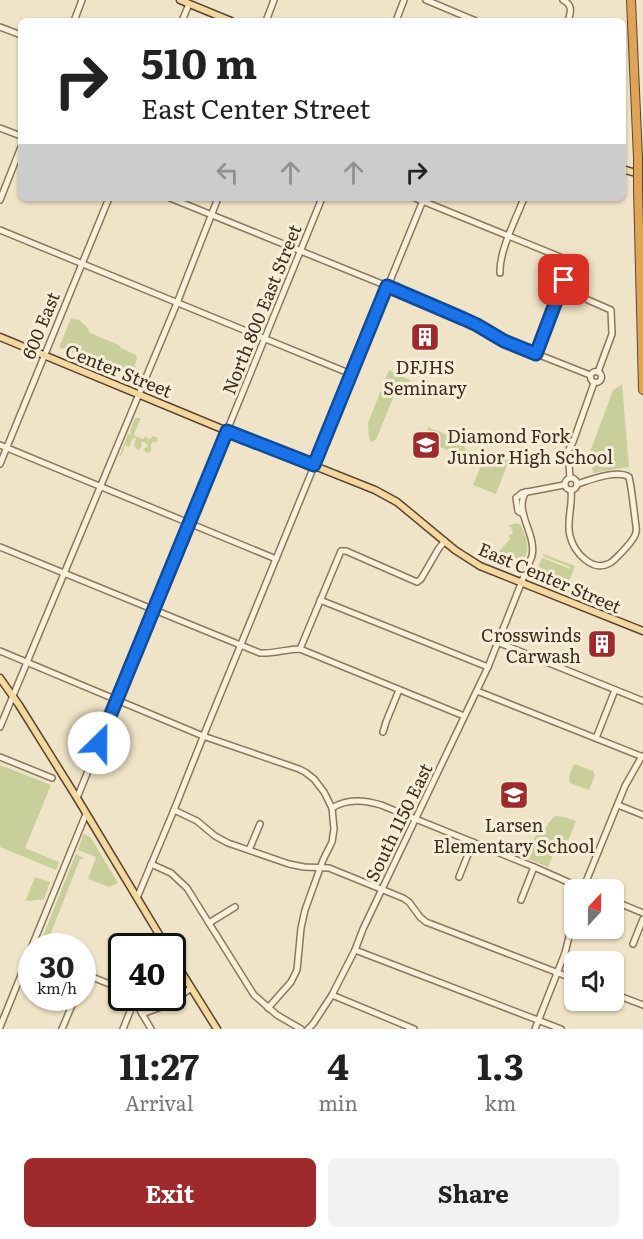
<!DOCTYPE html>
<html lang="en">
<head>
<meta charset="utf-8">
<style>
	:root { --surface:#fff; --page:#f2f2f2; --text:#222; --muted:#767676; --accent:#9e2a2b }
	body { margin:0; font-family:Literata,serif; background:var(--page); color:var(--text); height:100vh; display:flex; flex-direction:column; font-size:22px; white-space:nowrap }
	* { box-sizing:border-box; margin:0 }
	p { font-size:20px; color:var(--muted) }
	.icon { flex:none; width:33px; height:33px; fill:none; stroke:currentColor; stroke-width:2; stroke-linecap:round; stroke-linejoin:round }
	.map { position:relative; height:1029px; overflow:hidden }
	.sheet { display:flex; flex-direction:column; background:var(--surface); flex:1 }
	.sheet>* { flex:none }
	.top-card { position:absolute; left:18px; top:18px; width:608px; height:183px; border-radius:9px; box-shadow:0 2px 4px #0004; background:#fff; color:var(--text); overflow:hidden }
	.needle { width:39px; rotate:22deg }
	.buttons { position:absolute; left:564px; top:879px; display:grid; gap:12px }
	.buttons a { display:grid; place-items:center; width:60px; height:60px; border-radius:9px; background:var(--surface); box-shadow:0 2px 4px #0004; font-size:30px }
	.speed { position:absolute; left:18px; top:933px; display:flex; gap:12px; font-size:30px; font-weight:700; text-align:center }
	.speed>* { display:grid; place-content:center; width:78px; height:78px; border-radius:50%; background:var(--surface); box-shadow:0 2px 4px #0004; line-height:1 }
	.speed small { font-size:15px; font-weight:400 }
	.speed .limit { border:3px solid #111; border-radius:9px; background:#fff; color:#111 }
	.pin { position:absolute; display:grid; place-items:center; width:51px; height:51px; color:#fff; margin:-26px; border-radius:12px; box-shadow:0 3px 9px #0006 }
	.me { position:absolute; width:66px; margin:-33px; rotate:23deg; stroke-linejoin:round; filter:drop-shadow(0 0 4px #0008) }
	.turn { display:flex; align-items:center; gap:21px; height:126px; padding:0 24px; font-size:27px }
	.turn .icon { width:78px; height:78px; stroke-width:2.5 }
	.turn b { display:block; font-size:42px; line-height:51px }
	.lanes { display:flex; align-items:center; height:57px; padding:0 24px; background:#0003; justify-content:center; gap:30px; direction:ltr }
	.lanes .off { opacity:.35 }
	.eta { display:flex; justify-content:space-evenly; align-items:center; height:102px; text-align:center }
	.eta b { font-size:36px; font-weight:700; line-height:42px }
	.cta { display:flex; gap:12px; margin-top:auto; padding:12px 24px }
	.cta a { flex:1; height:69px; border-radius:9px; background:var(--accent); color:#fff; font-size:24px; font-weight:700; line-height:69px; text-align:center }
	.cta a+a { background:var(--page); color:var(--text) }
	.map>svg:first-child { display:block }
</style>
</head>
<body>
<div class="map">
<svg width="643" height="1029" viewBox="0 0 643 1029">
	<rect width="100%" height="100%" fill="#f0e4c8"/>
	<g fill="#c9cf9b">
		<polygon points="71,318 76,320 78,319 86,326 90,333 119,345 121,348 136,355 136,357 137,358 135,365 140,375 139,380 59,347"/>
		<polygon points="389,370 410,380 408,384 400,381 376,440 371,442 369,438 368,423"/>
		<polygon points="622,384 629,467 593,473 590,452 613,390"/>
		<polygon points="135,418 141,418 134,434 135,436 143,439 145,437 150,439 153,436 158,438 156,443 153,442 151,444 151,451 148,453 145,452 144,449 148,446 147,444 142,441 141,448 138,450 134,446 136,438 133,438 130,444 130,447 126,446 127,441 121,456 120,455 128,434 131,435 131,433 130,431"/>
		<polygon points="428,427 462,441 474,468 467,465 464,457 435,445 439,435 427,431"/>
		<polygon points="487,451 509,460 496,494 473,485"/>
		<path d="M 516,523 L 521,525 C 530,547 529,548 520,570 L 498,562 L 495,556 L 510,539 L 509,535 L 513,534 L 511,527 L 507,526 Z"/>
		<polygon points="543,554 575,566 566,590 575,593 579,597 532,578 534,577 563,588 535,576 541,560 543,558 570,569 570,567 543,556"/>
		<polygon points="574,764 593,771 595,775 589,790 570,783 569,776"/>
		<polygon points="0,765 51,785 25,848 59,862 56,870 0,847"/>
		<polygon points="555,816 564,817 576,821 569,839 565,841 560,839 548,867 526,858 538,830 543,832 549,822"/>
		<polygon points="85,834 91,838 118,883 109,887 88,879 96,857 78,850 83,835"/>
		<polygon points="76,854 85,859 80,859 47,943 50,945 50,946 39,946"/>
		<polygon points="35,877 50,882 44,899 30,901 27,900 25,902"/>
	</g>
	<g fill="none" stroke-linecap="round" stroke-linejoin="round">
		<g stroke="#8d765c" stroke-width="8">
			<g id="minor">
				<polyline points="426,0 476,21"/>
				<path d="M 563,0 C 573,5 571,12 568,21"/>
				<polyline points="74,21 82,0"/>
				<polyline points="182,21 189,4"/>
				<polyline points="266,21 274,0"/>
				<polyline points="396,21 404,0"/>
				<polyline points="0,27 21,35"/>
				<polyline points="0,128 21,136"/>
				<polyline points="170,198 387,286 477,325 504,341 590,375"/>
				<polyline points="415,198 570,261 536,354"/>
				<polyline points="0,200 21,147"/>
				<polyline points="0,230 351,374"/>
				<path d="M 500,273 C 499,251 516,219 524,198"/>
				<polyline points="588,300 611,310 612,334 598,372"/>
				<circle cx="596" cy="377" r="5.5"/>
				<polyline points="0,445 276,559"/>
				<polyline points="0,464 109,198"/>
				<circle cx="571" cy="484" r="6"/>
				<polyline points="570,478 568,451 573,442 594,383"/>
				<path d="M 571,490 C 573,505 566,522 570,536 C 574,552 592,573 610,563 C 615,560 619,555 623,551 C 628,545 635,539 636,532 C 637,527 635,522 635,518 C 633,504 632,490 629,477 C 618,469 590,480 577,484"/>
				<polyline points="523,514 518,511 516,498 522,493 564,485"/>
				<path d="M 0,547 L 260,653 C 274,654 286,649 300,649 L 464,716"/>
				<polyline points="320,600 488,667"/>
				<polyline points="497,642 643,701"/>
				<polyline points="300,649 341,551 346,551 417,582 421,579 439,548 445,541"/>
				<polyline points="0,651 203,736 299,769 305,772 314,779 324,792 332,808 334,829 332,842 323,860 305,910 301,928 297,970 291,982 268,1008"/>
				<polyline points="477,691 643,757"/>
				<polyline points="0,727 177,303 218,198"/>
				<polyline points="383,732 386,722 399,690"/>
				<polyline points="596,738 615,690"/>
				<polyline points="0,757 52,778"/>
				<polyline points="77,798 322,198"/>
				<polyline points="618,805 643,815"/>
				<path d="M 332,808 C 347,798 365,800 381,805 L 534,867 L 586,890"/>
				<polyline points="174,810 197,821 215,836 228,843 289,864 304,867 329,868 403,898 409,902 420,917 426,922 574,979"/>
				<polyline points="249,850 260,824"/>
				<polyline points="151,864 171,873 187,888 254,995 277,1015 301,1029"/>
				<polyline points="459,877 473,842"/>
				<polyline points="583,889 625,786 642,756"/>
				<polyline points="137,898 174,810 207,727 424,198"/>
				<polyline points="521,900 534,867"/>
				<polyline points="614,901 643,913"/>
				<polyline points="209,923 235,907"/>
				<polyline points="633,944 643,919"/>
				<polyline points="32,946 86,814"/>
				<polyline points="355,950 561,1029"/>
				<polyline points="82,973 122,989"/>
				<polyline points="614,994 643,1005"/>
				<polyline points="332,995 414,1029"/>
				<polyline points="133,998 151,1029"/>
				<polyline points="142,1014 169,1004 191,988"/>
				<polyline points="0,1027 32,948"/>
				<polyline points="62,1029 75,998"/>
				<polyline points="123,1029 135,999"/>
				<path d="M 308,1029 L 313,1024 L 332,995 L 355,950 L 363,929 L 488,667 L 532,556 C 537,534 513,511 526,492"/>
				<polyline points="535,1029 565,953 574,916"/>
			</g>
		</g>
		<g stroke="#5b4430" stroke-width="9">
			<g id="major">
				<polyline points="180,0 231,21"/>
				<polyline points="622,169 643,175"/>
				<polyline points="0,337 227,431 375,490 397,502 455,550 480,566 643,631"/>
				<polyline points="0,678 19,705 77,798 166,946"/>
				<polyline points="172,957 217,1029"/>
			</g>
		</g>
		<g stroke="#5b4430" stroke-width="10">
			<g id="highway">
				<polyline points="631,0 638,158"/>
				<polyline points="638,188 643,390"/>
			</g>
		</g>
		<use href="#minor" stroke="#faf1dc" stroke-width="5"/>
		<use href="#major" stroke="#f3d9a0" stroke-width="6"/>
		<use href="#highway" stroke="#e0a458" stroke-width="8"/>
		<g stroke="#5b4430" stroke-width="10" stroke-linecap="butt">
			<polyline id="highway-bridge" points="638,158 638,188"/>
		</g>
		<use href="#highway-bridge" stroke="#e0a458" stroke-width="8"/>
	</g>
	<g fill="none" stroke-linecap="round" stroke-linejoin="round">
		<g stroke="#114b97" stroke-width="15">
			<polyline id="route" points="99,743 227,431 314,465 387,286 464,319 477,325 504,341 536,354 564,280"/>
		</g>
		<use href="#route" stroke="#1a73e8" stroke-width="10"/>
	</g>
	<defs>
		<g id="building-square" transform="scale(1.5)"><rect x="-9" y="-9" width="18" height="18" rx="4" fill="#9e2a2b" stroke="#f7eed8"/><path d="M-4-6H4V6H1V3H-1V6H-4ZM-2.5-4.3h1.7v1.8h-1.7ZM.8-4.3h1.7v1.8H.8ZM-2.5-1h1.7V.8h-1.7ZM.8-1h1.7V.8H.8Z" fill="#fff"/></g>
		<g id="school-square" transform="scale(1.5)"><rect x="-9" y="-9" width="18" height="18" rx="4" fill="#9e2a2b" stroke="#f7eed8"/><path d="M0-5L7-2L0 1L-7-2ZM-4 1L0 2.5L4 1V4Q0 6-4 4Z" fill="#fff"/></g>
	</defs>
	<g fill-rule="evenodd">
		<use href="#building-square" x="425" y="337"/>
		<use href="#school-square" x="426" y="445"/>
		<use href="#building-square" x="602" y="644"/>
		<use href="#school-square" x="514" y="795"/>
	</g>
	<g text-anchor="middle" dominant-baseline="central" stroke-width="6" stroke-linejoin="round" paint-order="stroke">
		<g font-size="18" fill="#3d2e20" stroke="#f7eed8">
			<text transform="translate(261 309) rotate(-68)">North 800 East Street</text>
			<text transform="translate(40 325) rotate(-68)">600 East</text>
			<text transform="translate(119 370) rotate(22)">Center Street</text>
			<text transform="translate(550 577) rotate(23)">East Center Street</text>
			<text transform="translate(398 822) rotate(-64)">South 1150 East</text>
		</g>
		<g font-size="18" fill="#3d2e20" stroke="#f7eed8">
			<text x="425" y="366">DFJHS<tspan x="425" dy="21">Seminary</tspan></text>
			<text x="447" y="435" text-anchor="start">Diamond Fork<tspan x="447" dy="21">Junior High School</tspan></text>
			<text x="581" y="634" text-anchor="end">Crosswinds<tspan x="581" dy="21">Carwash</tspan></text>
			<text x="514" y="824">Larsen<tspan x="514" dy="21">Elementary School</tspan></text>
		</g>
	</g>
</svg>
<div class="buttons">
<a><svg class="needle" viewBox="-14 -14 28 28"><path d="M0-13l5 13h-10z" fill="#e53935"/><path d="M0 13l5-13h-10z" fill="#767676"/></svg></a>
<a><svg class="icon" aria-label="sound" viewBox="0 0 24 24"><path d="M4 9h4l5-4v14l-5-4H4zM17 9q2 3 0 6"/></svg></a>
</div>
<div class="speed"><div>30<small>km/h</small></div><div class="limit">40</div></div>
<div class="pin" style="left:564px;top:280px;background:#d93025"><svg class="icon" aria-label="arrive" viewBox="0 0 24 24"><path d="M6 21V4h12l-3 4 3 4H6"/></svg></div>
<svg class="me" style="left:99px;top:743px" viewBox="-20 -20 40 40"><circle r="19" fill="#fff"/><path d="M0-13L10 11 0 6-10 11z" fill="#1a73e8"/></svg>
<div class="top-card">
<div class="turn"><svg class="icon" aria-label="right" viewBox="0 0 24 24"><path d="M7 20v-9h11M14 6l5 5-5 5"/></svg><div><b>510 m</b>East Center Street</div></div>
<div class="lanes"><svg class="icon off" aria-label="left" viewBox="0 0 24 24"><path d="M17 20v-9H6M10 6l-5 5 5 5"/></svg><svg class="icon off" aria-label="ahead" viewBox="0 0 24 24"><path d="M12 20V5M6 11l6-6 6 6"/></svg><svg class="icon off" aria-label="ahead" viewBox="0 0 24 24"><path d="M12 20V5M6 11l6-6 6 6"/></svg><svg class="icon" aria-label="right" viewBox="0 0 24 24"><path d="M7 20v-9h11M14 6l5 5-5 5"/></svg></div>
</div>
</div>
<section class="sheet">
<div class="eta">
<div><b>11:27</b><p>Arrival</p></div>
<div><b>4</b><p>min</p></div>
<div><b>1.3</b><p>km</p></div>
</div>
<div class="cta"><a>Exit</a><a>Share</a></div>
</section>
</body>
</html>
